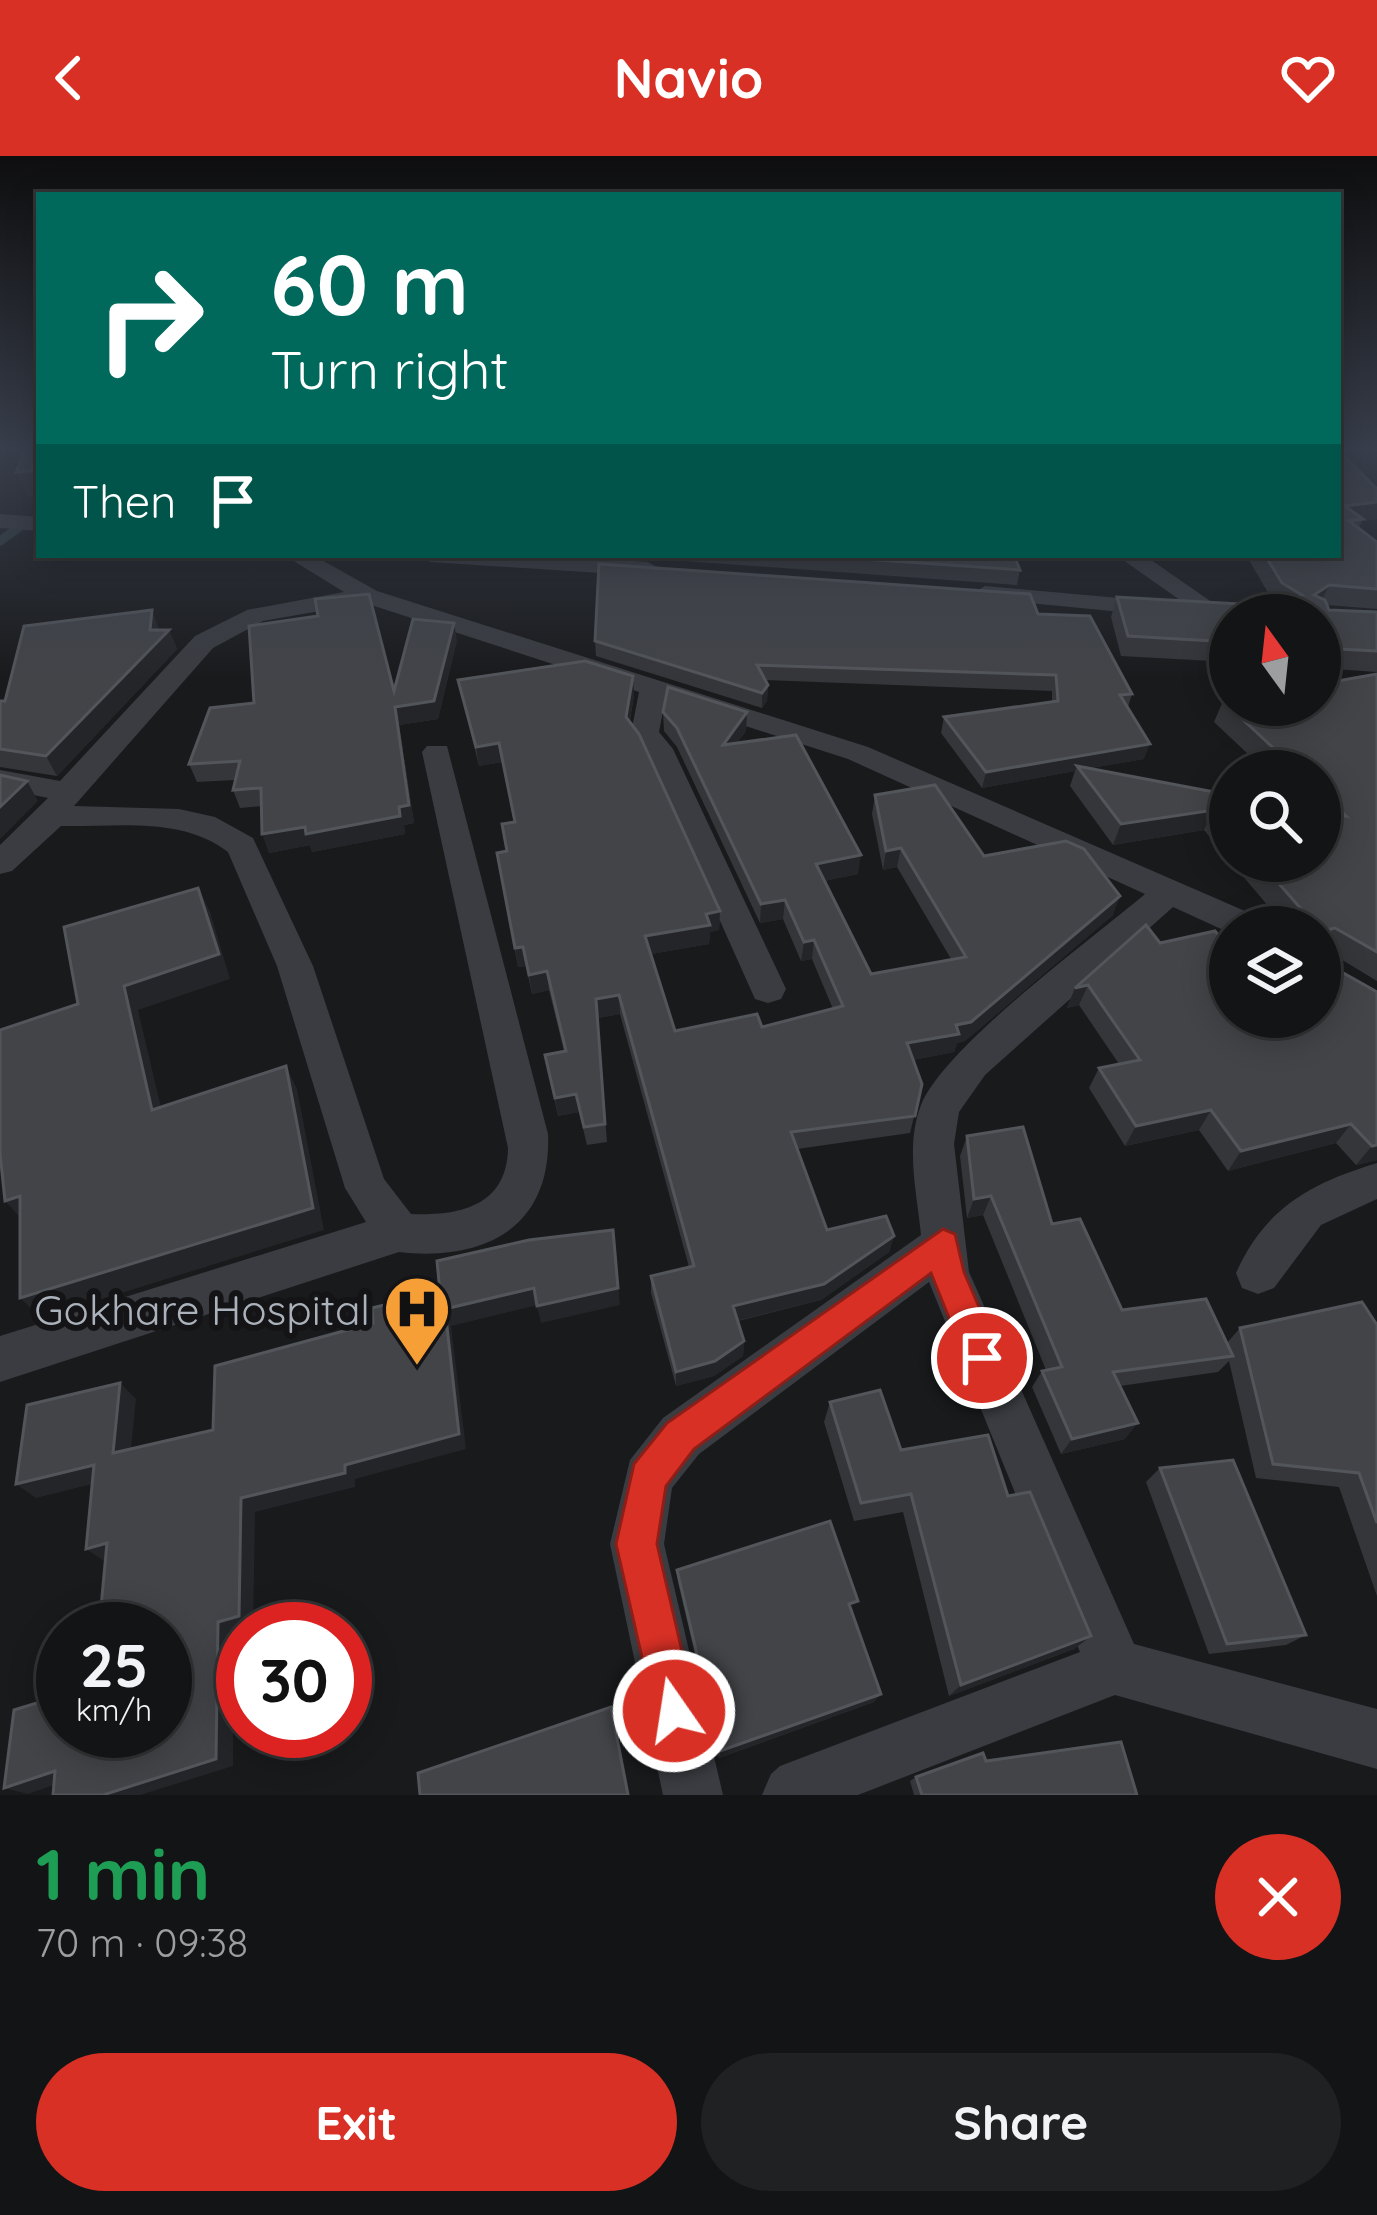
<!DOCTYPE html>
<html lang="en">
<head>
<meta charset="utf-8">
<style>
	:root { --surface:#131415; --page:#202122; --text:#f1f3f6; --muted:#9d9ea0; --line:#323334; --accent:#d93025 }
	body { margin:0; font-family:Quicksand,sans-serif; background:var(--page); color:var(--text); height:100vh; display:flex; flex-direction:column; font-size:45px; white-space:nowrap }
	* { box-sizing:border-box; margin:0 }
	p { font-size:39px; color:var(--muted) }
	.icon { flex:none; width:66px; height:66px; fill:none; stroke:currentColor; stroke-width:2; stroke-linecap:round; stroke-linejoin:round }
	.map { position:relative; height:1639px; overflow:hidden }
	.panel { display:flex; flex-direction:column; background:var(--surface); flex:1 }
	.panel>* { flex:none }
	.guide { position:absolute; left:36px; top:36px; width:1305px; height:366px; border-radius:0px; box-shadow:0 6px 30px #0003,0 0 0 3px var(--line); background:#00695c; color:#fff; overflow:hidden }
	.needle { width:78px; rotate:345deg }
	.tools { position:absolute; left:1209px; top:438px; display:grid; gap:24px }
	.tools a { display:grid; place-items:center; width:132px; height:132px; border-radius:50%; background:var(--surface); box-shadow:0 6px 30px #0003,0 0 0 3px var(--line); font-size:60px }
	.speed { position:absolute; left:36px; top:1446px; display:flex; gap:24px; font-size:60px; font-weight:700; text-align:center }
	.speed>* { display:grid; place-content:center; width:156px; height:156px; border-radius:50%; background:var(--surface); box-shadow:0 6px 30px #0003,0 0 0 3px var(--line); line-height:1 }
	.speed small { font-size:30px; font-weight:400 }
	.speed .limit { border:18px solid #d22; background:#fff; color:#111 }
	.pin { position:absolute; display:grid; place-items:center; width:102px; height:102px; color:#fff; margin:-51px; border:6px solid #fff; border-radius:50%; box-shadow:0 3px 12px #0007 }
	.me { position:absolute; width:132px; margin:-66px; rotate:347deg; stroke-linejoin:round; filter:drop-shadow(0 0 9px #0008) }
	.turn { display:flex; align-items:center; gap:42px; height:252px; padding:0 36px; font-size:54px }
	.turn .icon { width:156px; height:156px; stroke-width:2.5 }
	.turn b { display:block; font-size:84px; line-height:102px }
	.then { display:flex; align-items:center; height:114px; padding:0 36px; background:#0003; gap:24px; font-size:45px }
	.round { display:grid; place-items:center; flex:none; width:126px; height:126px; border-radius:63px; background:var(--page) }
	.headline { display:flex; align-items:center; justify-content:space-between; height:204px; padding:0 36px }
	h1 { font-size:72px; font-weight:800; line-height:90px; color:#1e9e55 }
	.button { display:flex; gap:24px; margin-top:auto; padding:24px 36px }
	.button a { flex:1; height:138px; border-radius:72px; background:var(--accent); color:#fff; font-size:48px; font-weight:800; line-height:138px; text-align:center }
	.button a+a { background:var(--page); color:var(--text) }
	header { display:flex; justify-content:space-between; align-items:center; height:156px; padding:0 36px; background:var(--accent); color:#fff; font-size:54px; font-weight:800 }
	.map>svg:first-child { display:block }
</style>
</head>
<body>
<header><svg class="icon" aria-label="back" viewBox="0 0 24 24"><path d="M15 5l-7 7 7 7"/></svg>Navio<svg class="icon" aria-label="heart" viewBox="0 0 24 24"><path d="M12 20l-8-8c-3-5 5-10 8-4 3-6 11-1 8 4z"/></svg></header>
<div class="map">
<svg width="1377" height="1639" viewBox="0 0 1377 1639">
	<rect width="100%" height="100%" fill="#191a1c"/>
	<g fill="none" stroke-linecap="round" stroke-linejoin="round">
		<polyline stroke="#2f3b40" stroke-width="9" points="0,385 25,367"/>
		<g fill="#3a3c41" fill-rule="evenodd">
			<polygon points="0,358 39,361 39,375 0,372"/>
			<path d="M 284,399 L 313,399 L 377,435 L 868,591 L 1261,762 L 1266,771 L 1230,771 L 1230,777 L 1173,751 L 985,919 L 959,956 L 954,988 L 969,1116 L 1134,1488 L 1377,1553 L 1377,1613 L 1115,1539 L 858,1639 L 762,1639 L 771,1618 L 780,1610 L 1080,1496 L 929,1126 L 699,1298 L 672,1332 L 664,1388 L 723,1639 L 663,1639 L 610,1388 L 630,1304 L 663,1262 L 921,1079 C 917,1037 905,990 921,949 C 945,890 1091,784 1145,738 L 848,603 L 665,544 L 659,576 L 673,593 L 786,833 L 781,843 L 768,847 L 755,843 L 644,595 L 631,577 L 639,536 L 365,447 L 263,465 L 213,492 L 74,650 L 179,653 L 215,661 L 253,682 L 313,810 L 384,1023 L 411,1058 C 460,1060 507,1050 508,992 L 422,596 L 427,590 L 447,590 L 548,978 C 552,1071 485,1106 399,1096 L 0,1226 L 0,1180 L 366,1066 L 345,1032 L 277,810 L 228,696 C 182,660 116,671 61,670 L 12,715 L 0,718 L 0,689 L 48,642 L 0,632 L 0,614 L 60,625 L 195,480 L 247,454 L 344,436 Z"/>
			<polygon points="418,399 540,399 648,406 660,413 648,420 430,406"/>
			<polygon points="1116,399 1144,399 1226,456 1213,464 1204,461"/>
			<polygon points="985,430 1163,446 1175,453 1163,460 976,442 973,437"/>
			<path d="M 1377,1007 L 1377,1043 L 1321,1069 L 1274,1132 L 1258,1138 L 1242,1132 L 1236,1117 C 1265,1052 1311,1027 1377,1007 Z"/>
		</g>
	</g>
	<g fill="#35363a">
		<polygon points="1347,302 1377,363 1362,365 1359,372 1377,386 1377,453 1327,449 1329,454 1377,456 1377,516 1320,512 1320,459 1230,459 1230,506 1121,500 1111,461 1117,441 1280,451 1274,447 1246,399 1338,399"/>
		<polygon points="601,399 1014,399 1020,414 1017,429"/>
		<polygon points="1038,458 1132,538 1128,551 1144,603 1091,612 1230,639 1230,705 1204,674 1113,689 1070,630 1075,615 982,632 941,577 944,561 1052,546 1052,535 765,524 768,529 767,545 762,552 596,500 595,485"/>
		<polygon points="318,460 394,535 457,484 438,563 399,569 414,667 404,669 405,678 312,696 310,689 269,697 261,650 240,652 233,634 235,624 197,626 189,608 254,547"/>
		<polygon points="159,474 169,474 177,493 57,620 0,611 0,545 5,545"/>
		<polygon points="1377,518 1377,825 1329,796 1331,810 1377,836 1377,1004 1356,1009 1336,987 1228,1015 1199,974 1125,990 1089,932 1099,912 1119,908 1079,849 1067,852 1075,832 1160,787 1230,861 1320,861 1320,771 1286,771 1230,705 1320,705 1320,615 1266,615 1214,566 1223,545"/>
		<polygon points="458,524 634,539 630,565 720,755 719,774 710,776 709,788 651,798 675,875 762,871 833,853 812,803 801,805 783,763 760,767 677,591 664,575 663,556 747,556 746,575 737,587 858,718 824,725 871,818 951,803 897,711 883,714 872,658 875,639 984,700 1113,759 965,885 957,887 954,896 913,904 922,928 910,977 797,993 827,1074 894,1080 889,1096 821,1144 738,1165 744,1185 743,1200 714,1220 676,1230 651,1137 651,1120 689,1111 620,858 598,862 607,986 587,989 579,956 558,960 545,899 564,895 549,834 532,838 526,810 518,811 497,697 507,695 514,666 502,606 479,610"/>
		<polygon points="967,980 1052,1068 1122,1154 1227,1187 1240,1172 1377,1169 1377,1440 1339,1331 1256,1322 1229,1205 1218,1216 1120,1230 1125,1283 1061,1298 1032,1231 1042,1215 1046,1214 983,1059 967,1062 960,1000"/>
		<polygon points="830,1246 901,1294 1008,1340 1091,1480 1074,1493 949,1540 903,1356 854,1365 824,1266"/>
		<polygon points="1160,1312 1306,1479 1286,1489 1209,1498 1146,1326"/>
		<polygon points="677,1414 852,1457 874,1546 719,1602 678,1426"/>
		<polygon points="986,1605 1137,1639 914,1639 910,1625 916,1621"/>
	</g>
	<g fill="#242528">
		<polygon points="39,314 39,340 28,341 16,316"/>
		<polygon points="1377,346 1377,363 1362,365 1363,363 1345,350"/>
		<polygon points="1329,429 1320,448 1314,439"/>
		<polygon points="152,454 159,473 158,485 169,474 177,493 57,620 46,600 150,474"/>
		<polygon points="454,467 457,484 438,563 399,569 414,667 404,669 405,678 312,696 310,689 269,697 262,678 395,551"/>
		<polygon points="633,520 634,539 627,580 626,561"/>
		<polygon points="768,529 767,545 762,552 762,537"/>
		<polygon points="747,556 746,575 722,608 723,589"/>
		<polygon points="499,587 502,606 479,610 476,591"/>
		<polygon points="1150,588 1144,603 1080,614 1077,610 1075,615 982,632 986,616"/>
		<polygon points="27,625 38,645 0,683 0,651"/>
		<polygon points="1214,654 1204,674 1113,689 1121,668"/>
		<polygon points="901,692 897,711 883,714 886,695"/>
		<polygon points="861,699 858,718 814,727 816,708"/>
		<polygon points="198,732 210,756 230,823 138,854 167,977 152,954 124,830"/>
		<polygon points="1120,740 1113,759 965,885 957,887 954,896 903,906 907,887 956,869"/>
		<polygon points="785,744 783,763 760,767 761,748"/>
		<polygon points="720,755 719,774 710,776 709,788 646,799 645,780 706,758"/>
		<polygon points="814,784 812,803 801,805 804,786"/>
		<polygon points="523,791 526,810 518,811 515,792"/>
		<polygon points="547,815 549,834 532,838 529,819"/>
		<polygon points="1088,829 1079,849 1067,852 1075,832"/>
		<polygon points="619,839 620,858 598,862 607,986 596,843"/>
		<polygon points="286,910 297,933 324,1074 41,1162 20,1142"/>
		<polygon points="576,938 579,956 558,960 555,942"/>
		<polygon points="1211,954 1199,974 1125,990 1136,970"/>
		<polygon points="1351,968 1336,987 1228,1015 1241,995"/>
		<polygon points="1377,989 1377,1004 1356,1009 1372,990"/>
		<polygon points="20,1040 26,1068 5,1045"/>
		<polygon points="991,1040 983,1059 967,1062 974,1043"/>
		<polygon points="613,1074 620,1149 541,1167 537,1150"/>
		<polygon points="894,1080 889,1096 821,1144 732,1166 733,1150"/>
		<polygon points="534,1132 538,1149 451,1170 466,1293 355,1323 355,1331 255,1356 253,1471 233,1476 233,1610 140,1639 103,1639 218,1466 241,1342 345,1309 445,1153"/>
		<polygon points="744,1185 743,1200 714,1220 676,1230 676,1216"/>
		<polygon points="120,1227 136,1243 129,1311 113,1297"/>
		<polygon points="1138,1267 1125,1283 1061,1298 1072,1283"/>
		<polygon points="94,1309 112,1323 36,1342 16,1328"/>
		<polygon points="107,1387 104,1405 86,1393"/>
		<polygon points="1091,1480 1074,1493 949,1540 961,1529"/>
		<polygon points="881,1538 874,1546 719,1602 720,1595"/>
		<polygon points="611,1551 615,1562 630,1639 628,1639"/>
		<polygon points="55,1615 77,1621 28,1638 4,1632"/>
	</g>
	<g fill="#424448" stroke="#52555a" stroke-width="3">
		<polygon points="25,295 39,295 39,314 16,316"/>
		<polygon points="1338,295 1345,295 1342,298 1377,333 1377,346 1345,350 1363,363 1349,365 1377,386 1377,433 1329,429 1314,439 1325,444 1329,454 1377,456 1377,495 1320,492 1320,459 1230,459 1230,486 1128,480 1117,441 1296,451 1292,444 1302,439 1282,427 1265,399 1338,399"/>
		<polygon points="806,399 1014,399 1020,414"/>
		<polygon points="599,408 1030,438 1038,458 1090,460 1132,538 1120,539 1150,588 986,616 944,561 1058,545 1056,519 757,509 768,529 762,537 595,485"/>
		<polygon points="369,438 394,535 413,463 454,467 434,545 395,551 409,649 399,651 400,660 306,678 305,671 262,678 261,632 233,634 240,605 189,608 210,552 254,547 249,470 318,460 315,443"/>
		<polygon points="152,454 150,474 169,474 46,600 0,593 0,545 5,545 24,470"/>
		<polygon points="585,505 633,520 626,561 639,578 720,755 706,758 710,769 645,780 675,875 757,858 762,871 843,850 814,784 804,786 785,744 761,748 677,572 663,556 668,531 747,556 723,589 796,579 861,699 816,708 871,818 966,801 901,692 886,695 875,639 935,629 984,700 1066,685 1084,693 1120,740 971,866 956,869 959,878 907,887 922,928 915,960 791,976 827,1074 886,1060 894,1080 824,1128 733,1150 744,1185 715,1205 676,1216 651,1120 694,1110 619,839 596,843 605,968 584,971 576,938 555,942 545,899 566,895 547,815 529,819 523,791 515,792 497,697 507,695 502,668 515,666 499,587 476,591 458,524"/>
		<polygon points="1377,518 1377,796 1335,772 1330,773 1329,785 1320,775 1320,771 1317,771 1259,705 1320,705 1320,655 1346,660 1320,636 1320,615 1298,615 1223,545 1230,544 1230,549 1320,549 1320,528"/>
		<polygon points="1077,610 1230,639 1230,672 1214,654 1121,668"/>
		<polygon points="0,619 27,625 0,651"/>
		<polygon points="198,732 219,798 124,830 152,954 286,910 313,1052 20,1142 20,1040 5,1045 0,997 0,874 78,848 64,771"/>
		<polygon points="1146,769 1160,787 1215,775 1230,794 1230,861 1320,861 1320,791 1329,789 1331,810 1377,836 1377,989 1372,990 1351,968 1241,995 1211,954 1136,970 1099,912 1140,904 1088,829 1075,832"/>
		<polygon points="1023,971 1052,1068 1080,1063 1122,1154 1206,1143 1233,1200 1113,1216 1138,1267 1072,1283 1042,1215 1062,1211 991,1040 974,1043 967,980"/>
		<polygon points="613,1074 618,1132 537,1150 534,1132 445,1153 459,1278 345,1309 345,1317 241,1342 239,1460 218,1466 216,1603 103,1639 53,1639 55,1615 4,1632 14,1554 63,1539 63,1575 165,1575 165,1473 99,1473 107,1387 86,1393 94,1309 16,1328 27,1249 120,1227 113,1297 213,1274 215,1210 373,1167 372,1152 440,1136 437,1105 529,1084"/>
		<polygon points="1362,1146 1377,1169 1377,1367 1359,1317 1273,1308 1240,1172"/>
		<polygon points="880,1234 901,1294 988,1279 1008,1340 1030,1336 1091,1480 961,1529 911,1338 861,1347 830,1246"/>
		<polygon points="1233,1304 1306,1479 1227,1488 1160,1312"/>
		<polygon points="830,1365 858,1445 849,1448 881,1538 720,1595 677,1414"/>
		<polygon points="611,1551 628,1639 420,1639 418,1617"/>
		<polygon points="1121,1586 1137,1639 922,1639 916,1621 983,1597 986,1605"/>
	</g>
	<linearGradient id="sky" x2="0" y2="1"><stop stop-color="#0e0e0f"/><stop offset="0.56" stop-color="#383e4b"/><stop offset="1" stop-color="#383e4b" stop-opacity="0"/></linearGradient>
	<rect width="1377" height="524" fill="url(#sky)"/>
	<polygon fill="#d93025" stroke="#8d1f18" stroke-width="3" points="943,1073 955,1078 964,1116 1001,1202 995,1214 982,1219 970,1214 931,1117 694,1293 666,1330 657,1388 696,1555 690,1571 674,1577 658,1571 616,1388 634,1308 667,1267"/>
	<defs>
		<g id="hospital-pin" transform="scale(3.45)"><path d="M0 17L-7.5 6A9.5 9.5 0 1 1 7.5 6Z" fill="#f69f37" stroke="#141417"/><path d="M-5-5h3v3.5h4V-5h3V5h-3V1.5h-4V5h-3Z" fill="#111"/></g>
	</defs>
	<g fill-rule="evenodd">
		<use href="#hospital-pin" x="417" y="1153"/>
	</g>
	<g text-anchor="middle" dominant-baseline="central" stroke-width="12" stroke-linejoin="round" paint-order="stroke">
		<g font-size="42" fill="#abb2bb" stroke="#141417" text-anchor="end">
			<text x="370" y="1153">Gokhare Hospital</text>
		</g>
	</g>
</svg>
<div class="tools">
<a><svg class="needle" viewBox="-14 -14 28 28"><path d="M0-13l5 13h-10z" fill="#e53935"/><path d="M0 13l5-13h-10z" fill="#9d9ea0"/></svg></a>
<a><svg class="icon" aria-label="search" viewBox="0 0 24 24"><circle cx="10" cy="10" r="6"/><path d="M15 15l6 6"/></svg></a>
<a><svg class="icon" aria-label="layers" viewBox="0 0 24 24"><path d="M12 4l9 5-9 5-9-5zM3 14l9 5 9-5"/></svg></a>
</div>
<div class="speed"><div>25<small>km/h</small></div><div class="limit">30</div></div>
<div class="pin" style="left:982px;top:1202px;background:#d93025"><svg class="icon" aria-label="arrive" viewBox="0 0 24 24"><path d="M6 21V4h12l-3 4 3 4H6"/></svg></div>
<svg class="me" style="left:674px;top:1555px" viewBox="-20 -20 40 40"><circle r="17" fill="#d93025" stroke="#fff" stroke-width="3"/><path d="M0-11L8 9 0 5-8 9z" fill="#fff"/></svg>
<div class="guide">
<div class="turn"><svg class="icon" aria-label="right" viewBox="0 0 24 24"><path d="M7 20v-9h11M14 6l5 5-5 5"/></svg><div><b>60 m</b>Turn right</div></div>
<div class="then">Then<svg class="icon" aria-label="arrive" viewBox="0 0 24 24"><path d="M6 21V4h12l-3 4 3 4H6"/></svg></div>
</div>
</div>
<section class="panel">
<div class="headline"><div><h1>1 min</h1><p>70 m · 09:38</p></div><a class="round" style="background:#d93025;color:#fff"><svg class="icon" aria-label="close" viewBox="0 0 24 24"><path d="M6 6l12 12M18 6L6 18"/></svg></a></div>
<div class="button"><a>Exit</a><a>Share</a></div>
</section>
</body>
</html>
